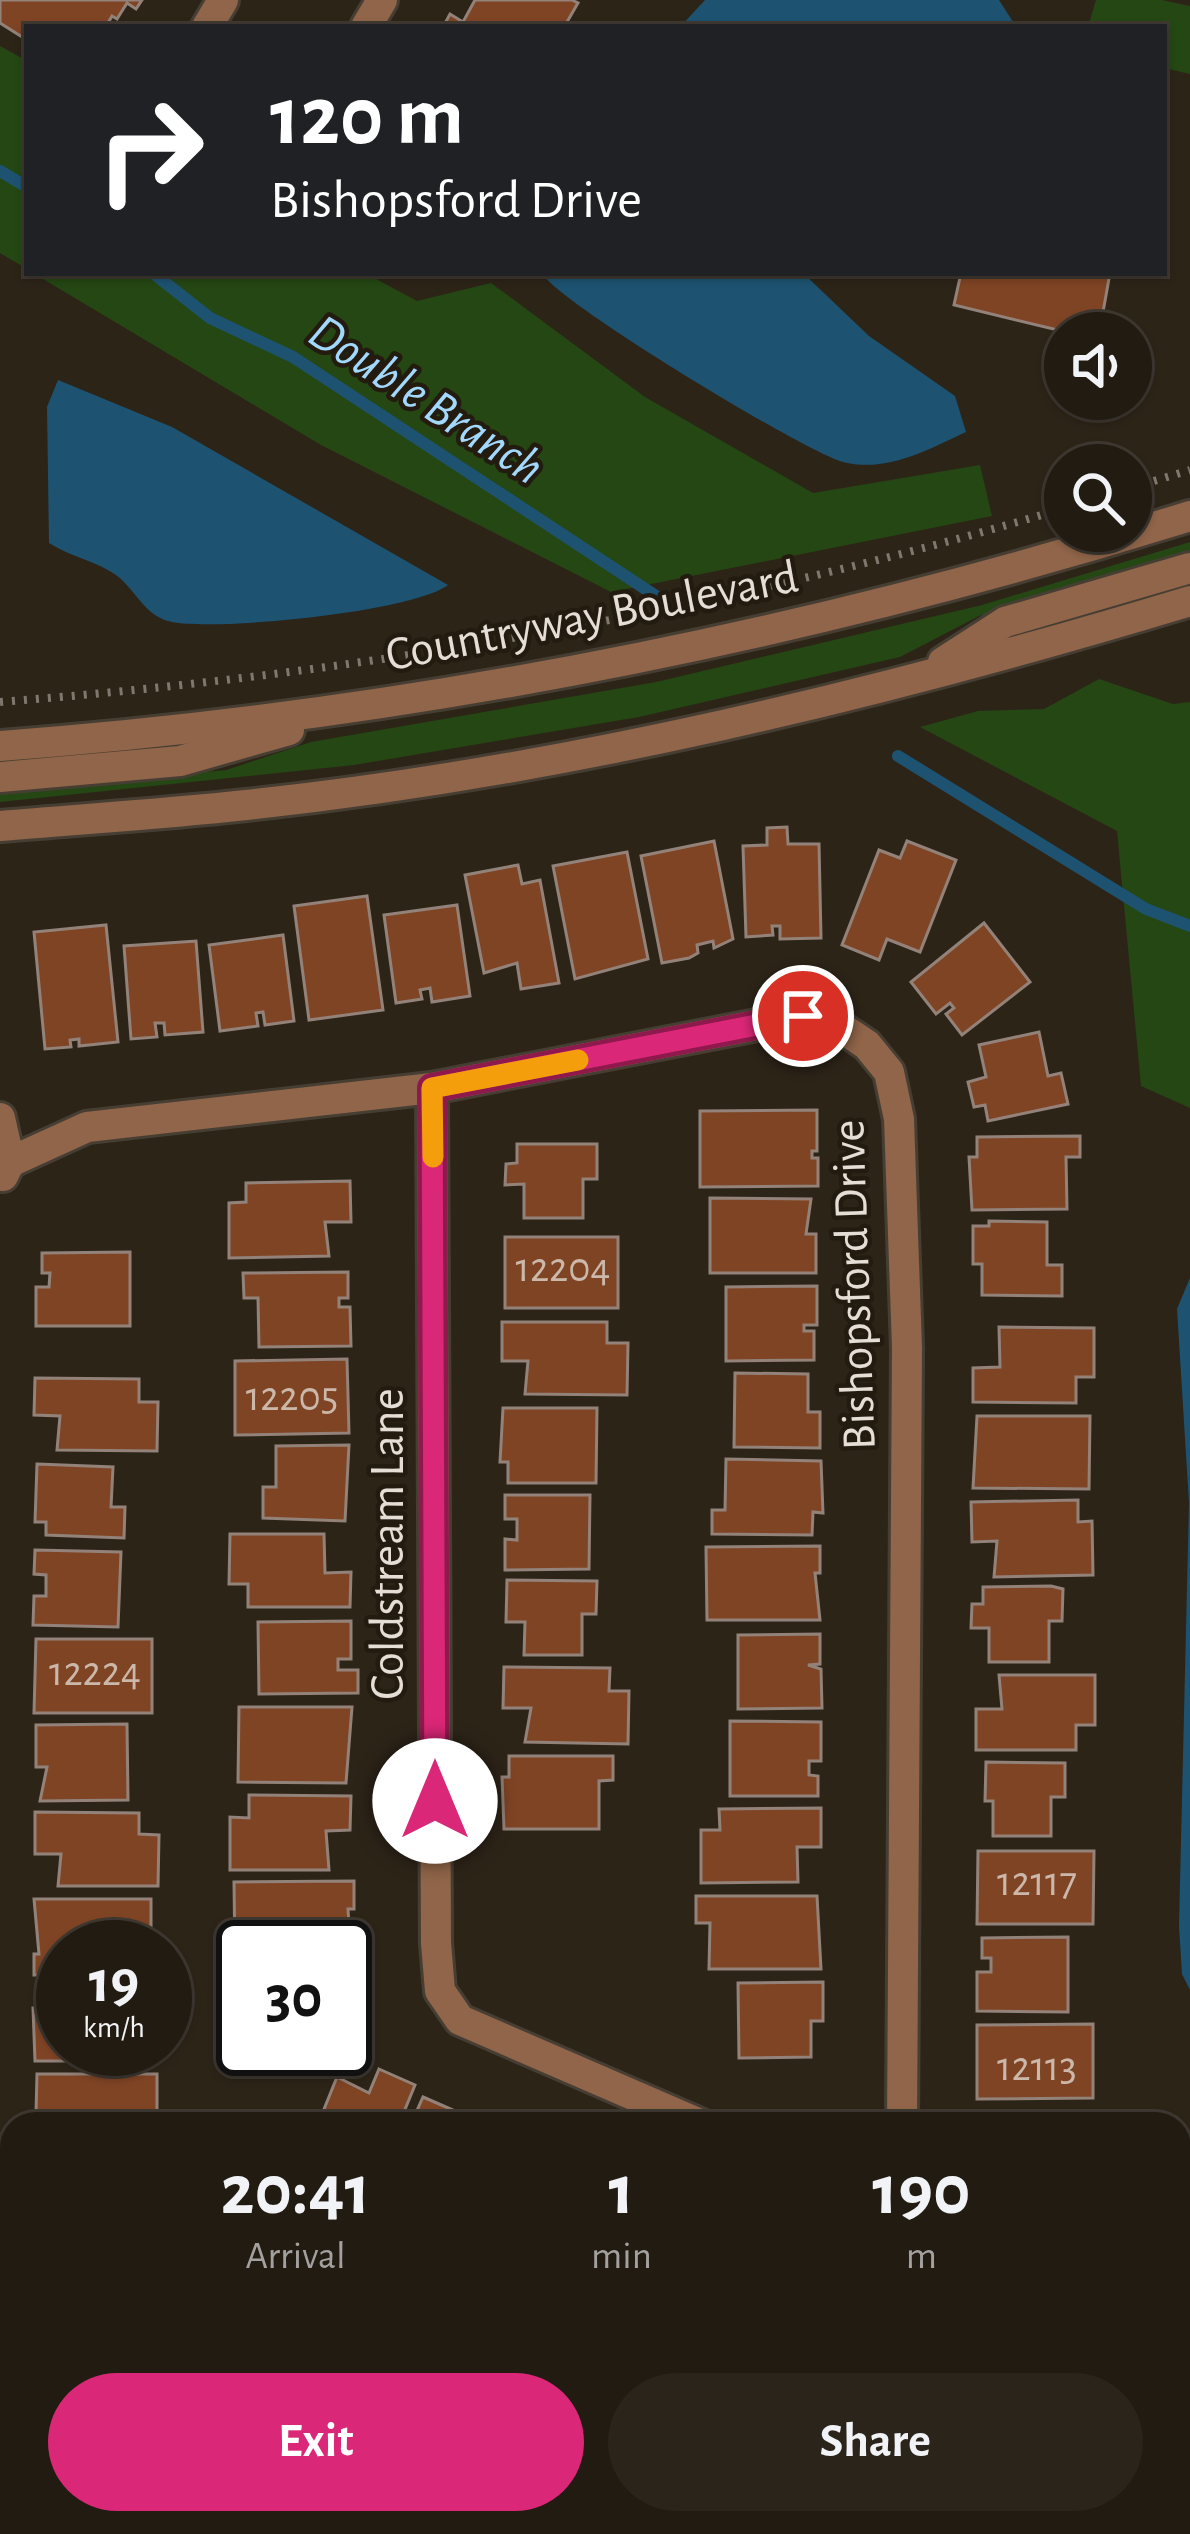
<!DOCTYPE html>
<html lang="en">
<head>
<meta charset="utf-8">
<style>
	:root { --surface:#221b12; --page:#2a241b; --text:#f1f3f6; --muted:#a2a19f; --line:#3f3932; --accent:#db2777 }
	body { margin:0; font-family:"Alegreya Sans",sans-serif; background:var(--page); color:var(--text); height:100vh; display:flex; flex-direction:column; font-size:45px; white-space:nowrap }
	* { box-sizing:border-box; margin:0 }
	p { font-size:39px; color:var(--muted) }
	.icon { flex:none; width:66px; height:66px; fill:none; stroke:currentColor; stroke-width:2; stroke-linecap:round; stroke-linejoin:round }
	.map { position:relative; flex:1; overflow:hidden }
	.side { position:absolute; left:0px; top:2112px; width:1191px; height:423px; display:flex; flex-direction:column; background:var(--surface); border-radius:36px 36px 0 0; box-shadow:0 3px 9px #0004,0 0 0 3px var(--line) }
	.side>* { flex:none }
	.guide { position:absolute; left:24px; top:24px; width:1143px; height:252px; border-radius:0px; box-shadow:0 3px 9px #0004,0 0 0 3px var(--line); background:#202124; color:#fff; overflow:hidden }
	.buttons { position:absolute; left:1044px; top:312px; display:grid; gap:24px }
	.buttons a { display:grid; place-items:center; width:108px; height:108px; border-radius:50%; background:var(--surface); box-shadow:0 3px 9px #0004,0 0 0 3px var(--line); font-size:60px }
	.speed { position:absolute; left:36px; top:1920px; display:flex; gap:24px; font-size:60px; font-weight:700; text-align:center }
	.speed>* { display:grid; place-content:center; width:156px; height:156px; border-radius:50%; background:var(--surface); box-shadow:0 3px 9px #0004,0 0 0 3px var(--line); line-height:1 }
	.speed small { font-size:30px; font-weight:400 }
	.speed .limit { border:6px solid #111; border-radius:18px; background:#fff; color:#111 }
	.pin { position:absolute; display:grid; place-items:center; width:102px; height:102px; color:#fff; margin:-51px; border:6px solid #fff; border-radius:50%; box-shadow:0 3px 12px #0007 }
	.me { position:absolute; width:132px; margin:-66px; rotate:0deg; stroke-linejoin:round; filter:drop-shadow(0 0 9px #0008) }
	.turn { display:flex; align-items:center; gap:42px; height:252px; padding:0 48px; font-size:54px }
	.turn .icon { width:156px; height:156px; stroke-width:2.5 }
	.turn b { display:block; font-size:84px; line-height:102px }
	.eta { display:flex; justify-content:space-evenly; align-items:center; height:204px; text-align:center }
	.eta b { font-size:72px; font-weight:700; line-height:84px }
	.cta { display:flex; gap:24px; margin-top:auto; padding:24px 48px }
	.cta a { flex:1; height:138px; border-radius:72px; background:var(--accent); color:#fff; font-size:48px; font-weight:700; line-height:138px; text-align:center }
	.cta a+a { background:var(--page); color:var(--text) }
	.map>svg:first-child { display:block }
</style>
</head>
<body>
<div class="map">
<svg width="1190" height="2534" viewBox="0 0 1190 2534">
	<rect width="100%" height="100%" fill="#2d2418"/>
	<g fill="#244713">
		<polygon points="1096,0 1162,0 1190,6 1190,74 1164,68 1164,27 1088,27"/>
		<polygon points="0,46 27,61 27,269 0,253"/>
		<polygon points="33,273 365,273 417,301 491,283 645,397 813,493 980,465 992,516 611,592 321,445"/>
		<polygon points="1190,542 1190,554 979,616 900,657 639,717 354,765 0,802 0,790 226,770 311,742 656,682 982,605"/>
		<polygon points="1099,679 1173,704 1190,702 1190,1108 1141,1086 1117,831 920,727 978,711 1044,709"/>
	</g>
	<g fill="#1d5371">
		<polygon points="705,0 999,0 1015,25 680,27"/>
		<path d="M 542,273 L 803,273 L 869,336 L 955,396 L 966,432 C 927,450 887,473 843,462 C 805,452 554,300 542,273 Z"/>
		<path d="M 58,380 L 172,427 L 448,585 C 412,612 218,631 172,622 C 144,616 137,591 116,575 C 98,562 69,556 49,543 L 47,407 Z"/>
		<polygon points="1190,1278 1190,1990 1182,1974 1179,1926 1189,1503 1177,1309"/>
	</g>
	<g fill="none" stroke-linecap="round" stroke-linejoin="round">
		<g stroke="#1d5371" stroke-width="12">
			<polyline points="0,171 27,187"/>
			<polyline points="153,273 210,318 293,357 656,596"/>
			<polyline points="898,756 1146,909 1190,926"/>
		</g>
	</g>
	<g fill="#7f4424" stroke="#938279" stroke-width="3">
		<polygon points="0,0 142,0 136,9 127,3 117,19 112,16 108,23 113,27 27,27 27,40 0,23"/>
		<polygon points="475,0 572,0 578,3 567,22 575,27 443,27 450,14 463,22"/>
		<polygon points="961,273 1110,273 1100,329 1070,333 954,305"/>
		<polygon points="787,827 788,844 819,844 821,938 780,939 780,926 772,926 773,935 746,937 743,846 767,845 767,828"/>
		<polygon points="714,841 733,939 714,948 713,941 697,945 698,953 689,958 662,963 641,856"/>
		<polygon points="907,841 956,860 920,952 887,939 879,960 842,945 879,850 900,858"/>
		<polygon points="627,852 648,959 575,979 553,866"/>
		<polygon points="518,865 522,884 540,880 559,983 521,989 517,963 484,973 465,875"/>
		<polygon points="367,896 383,1010 309,1020 294,906"/>
		<polygon points="457,905 470,996 432,1002 430,988 420,990 422,999 396,1003 384,915"/>
		<polygon points="984,923 1030,982 962,1035 946,1014 954,1008 950,1003 936,1014 911,982"/>
		<polygon points="106,925 118,1042 79,1046 79,1039 70,1040 71,1047 45,1049 34,932"/>
		<polygon points="283,935 294,1021 265,1025 263,1012 256,1013 258,1026 220,1031 209,945"/>
		<polygon points="196,941 203,1032 165,1035 164,1023 155,1023 157,1037 131,1039 124,946"/>
		<polygon points="1039,1032 1048,1076 1061,1073 1068,1104 988,1121 985,1105 974,1107 968,1082 986,1077 979,1045"/>
		<polygon points="817,1110 817,1151 812,1151 812,1158 818,1158 818,1186 700,1187 700,1111"/>
		<polygon points="1080,1136 1080,1157 1066,1157 1067,1209 972,1210 969,1157 977,1157 977,1137"/>
		<polygon points="517,1144 597,1144 597,1179 583,1179 583,1218 524,1218 524,1184 505,1185 506,1164 517,1163"/>
		<polygon points="350,1181 351,1222 325,1222 329,1256 229,1258 229,1203 246,1202 246,1183"/>
		<polygon points="710,1198 811,1199 806,1234 816,1234 816,1273 710,1273"/>
		<polygon points="989,1221 1047,1222 1047,1265 1062,1265 1062,1296 982,1295 982,1264 973,1264 973,1226 989,1226"/>
		<rect x="505" y="1237" width="113" height="71"/>
		<polygon points="130,1252 130,1326 36,1326 36,1287 49,1287 50,1273 42,1273 42,1253"/>
		<polygon points="348,1272 348,1298 339,1298 339,1307 350,1307 351,1346 259,1347 258,1298 244,1298 243,1273"/>
		<polygon points="817,1286 817,1325 804,1325 804,1331 814,1331 814,1360 726,1361 726,1287"/>
		<polygon points="502,1322 607,1322 607,1343 628,1343 627,1395 525,1394 528,1361 502,1361"/>
		<polygon points="999,1327 1094,1328 1094,1377 1076,1377 1076,1403 973,1402 973,1368 1000,1367"/>
		<polygon points="347,1359 349,1433 235,1435 235,1361"/>
		<polygon points="735,1373 808,1374 808,1412 820,1412 820,1448 734,1447"/>
		<polygon points="35,1378 139,1379 139,1402 158,1402 157,1451 57,1450 60,1416 34,1415"/>
		<polygon points="503,1408 597,1408 596,1483 508,1483 508,1462 500,1462"/>
		<polygon points="977,1416 1090,1416 1089,1489 973,1488"/>
		<polygon points="349,1445 345,1521 263,1518 263,1487 276,1487 276,1446"/>
		<polygon points="726,1459 821,1461 823,1513 813,1512 812,1535 712,1534 712,1510 725,1510"/>
		<polygon points="37,1464 113,1467 111,1507 125,1507 124,1538 46,1535 46,1522 35,1522"/>
		<polygon points="505,1495 590,1495 589,1569 505,1570 505,1539 517,1540 517,1519 505,1519"/>
		<polygon points="1078,1500 1078,1522 1092,1521 1093,1575 994,1577 997,1541 972,1542 971,1502"/>
		<polygon points="230,1534 324,1534 325,1573 351,1572 350,1607 248,1607 248,1584 229,1584"/>
		<polygon points="820,1546 820,1573 815,1573 820,1620 707,1620 706,1547"/>
		<polygon points="35,1550 121,1552 118,1627 33,1625 34,1596 46,1596 46,1575 34,1574"/>
		<polygon points="507,1580 597,1581 596,1614 582,1614 582,1655 524,1655 525,1622 506,1622"/>
		<polygon points="1051,1586 1063,1589 1062,1621 1049,1621 1049,1662 989,1662 989,1628 971,1628 972,1604 983,1604 983,1587"/>
		<polygon points="351,1621 351,1659 338,1659 338,1670 358,1670 358,1693 259,1694 258,1622"/>
		<polygon points="820,1634 820,1664 808,1665 821,1669 822,1708 738,1709 738,1635"/>
		<polygon points="36,1639 152,1639 152,1713 34,1713"/>
		<polygon points="504,1667 610,1668 609,1691 629,1691 628,1744 525,1742 531,1708 503,1708"/>
		<polygon points="999,1675 1095,1675 1095,1725 1076,1725 1076,1750 976,1750 976,1709 1002,1709"/>
		<polygon points="239,1707 352,1707 346,1783 238,1782"/>
		<polygon points="730,1721 821,1722 821,1761 809,1761 809,1775 818,1776 818,1796 730,1796"/>
		<polygon points="127,1724 128,1800 40,1801 47,1767 36,1767 36,1725"/>
		<polygon points="509,1756 613,1756 613,1780 599,1781 599,1829 504,1829 502,1777 509,1777"/>
		<polygon points="986,1762 1065,1763 1065,1797 1051,1797 1051,1836 993,1836 993,1801 985,1801"/>
		<polygon points="249,1795 351,1796 350,1830 326,1831 329,1870 230,1870 230,1817 249,1818"/>
		<polygon points="821,1808 821,1847 797,1847 798,1882 701,1883 701,1830 720,1830 719,1809"/>
		<polygon points="35,1812 139,1813 139,1834 159,1835 158,1886 58,1886 61,1854 35,1854"/>
		<polygon points="978,1851 1094,1851 1093,1924 977,1924"/>
		<polygon points="354,1881 354,1909 348,1909 351,1956 345,1956 345,1947 243,1947 243,1957 235,1958 234,1882"/>
		<polygon points="696,1896 817,1896 821,1969 709,1969 710,1923 696,1923"/>
		<polygon points="34,1899 151,1899 151,1947 63,1947 63,1975 34,1975 34,1954 39,1954"/>
		<polygon points="1068,1937 1068,2012 977,2011 977,1972 991,1972 991,1958 982,1958 982,1938"/>
		<polygon points="353,1968 356,2003 349,2004 351,2042 345,2043 345,1969"/>
		<polygon points="823,1982 823,2021 811,2021 811,2057 739,2058 738,1983"/>
		<polygon points="40,1988 63,1988 63,2049 129,2049 129,2061 35,2061 33,2008 39,2008"/>
		<polygon points="1093,2024 1093,2098 977,2099 977,2025"/>
		<polygon points="379,2069 415,2085 399,2124 318,2124 337,2077 369,2093"/>
		<polygon points="37,2074 157,2074 157,2124 61,2124 61,2114 36,2113"/>
		<polygon points="423,2097 460,2113 456,2124 411,2124"/>
		<polygon points="998,2111 1099,2111 1099,2124 997,2124"/>
		<polygon points="84,2523 165,2523 160,2534 80,2534"/>
		<polygon points="649,2523 729,2523 724,2534 683,2534 686,2528 674,2524 671,2532"/>
		<polygon points="922,2523 1005,2523 1001,2534 914,2534"/>
	</g>
	<g fill="none" stroke-linecap="round" stroke-linejoin="round">
		<g stroke="#473e33" stroke-width="36">
			<g id="minor">
				<polyline points="207,27 223,0"/>
				<polyline points="366,27 382,0"/>
				<polyline points="943,662 1005,622 1190,568"/>
				<path d="M 0,746 C 405,716 802,637 1190,516"/>
				<polyline points="0,777 180,761 289,730"/>
				<path d="M 0,826 C 82,819 164,814 246,805 C 566,771 882,694 1190,601"/>
				<polyline points="432,1088 436,1943 440,1991 460,2020 700,2124"/>
				<polyline points="0,1118 10,1162 3,1176"/>
				<polyline points="0,1160 10,1162 87,1127 432,1088 803,1016 839,1026 867,1045 889,1072 899,1119 907,1348 902,2124"/>
				<polyline points="0,2382 12,2382"/>
				<polyline points="0,2429 5,2488 0,2519"/>
				<polyline points="424,2523 450,2534"/>
				<polyline points="816,2534 820,2523"/>
			</g>
		</g>
		<g stroke="#80786e" stroke-width="8" stroke-dasharray="3 9" stroke-linecap="butt">
			<polyline points="1131,488 1190,470"/>
			<path d="M 0,702 C 360,674 719,612 1065,508"/>
		</g>
		<use href="#minor" stroke="#906549" stroke-width="30"/>
	</g>
	<g fill="none" stroke-linecap="round" stroke-linejoin="round">
		<g stroke="#8e194d" stroke-width="30">
			<polyline id="route" points="435,1801 432,1088 803,1016"/>
		</g>
		<use href="#route" stroke="#db2777" stroke-width="21"/>
		<polyline stroke="#f59e0b" stroke-width="21" points="433,1157 432,1088 578,1060"/>
	</g>
	<g text-anchor="middle" dominant-baseline="central" stroke-width="9" stroke-linejoin="round" paint-order="stroke">
		<g font-size="42" fill="#cbb8aa">
			<text x="563" y="1268">12204</text>
			<text x="292" y="1397">12205</text>
			<text x="95" y="1672">12224</text>
			<text x="1037" y="1882">12117</text>
			<text x="1037" y="2067">12113</text>
		</g>
		<g font-size="48" fill="#e4ded6" stroke="#231b0f">
			<text transform="translate(592 617) rotate(-11)">Countryway Boulevard</text>
			<text transform="translate(855 1285) rotate(-92)">Bishopsford Drive</text>
			<text transform="translate(389 1544) rotate(-90)">Coldstream Lane</text>
		</g>
		<g font-size="51" font-style="italic" fill="#a2d8fb" stroke="#231b0f">
			<text transform="translate(426 400) rotate(33)">Double Branch</text>
		</g>
	</g>
</svg>
<div class="buttons">
<a><svg class="icon" aria-label="sound" viewBox="0 0 24 24"><path d="M4 9h4l5-4v14l-5-4H4zM17 9q2 3 0 6"/></svg></a>
<a><svg class="icon" aria-label="search" viewBox="0 0 24 24"><circle cx="10" cy="10" r="6"/><path d="M15 15l6 6"/></svg></a>
</div>
<div class="speed"><div>19<small>km/h</small></div><div class="limit">30</div></div>
<div class="pin" style="left:803px;top:1016px;background:#d93025"><svg class="icon" aria-label="arrive" viewBox="0 0 24 24"><path d="M6 21V4h12l-3 4 3 4H6"/></svg></div>
<svg class="me" style="left:435px;top:1801px" viewBox="-20 -20 40 40"><circle r="19" fill="#fff"/><path d="M0-13L10 11 0 6-10 11z" fill="#db2777"/></svg>
<div class="guide">
<div class="turn"><svg class="icon" aria-label="right" viewBox="0 0 24 24"><path d="M7 20v-9h11M14 6l5 5-5 5"/></svg><div><b>120 m</b>Bishopsford Drive</div></div>
</div>
<section class="side">
<div class="eta">
<div><b>20:41</b><p>Arrival</p></div>
<div><b>1</b><p>min</p></div>
<div><b>190</b><p>m</p></div>
</div>
<div class="cta"><a>Exit</a><a>Share</a></div>
</section>
</div>
</body>
</html>
